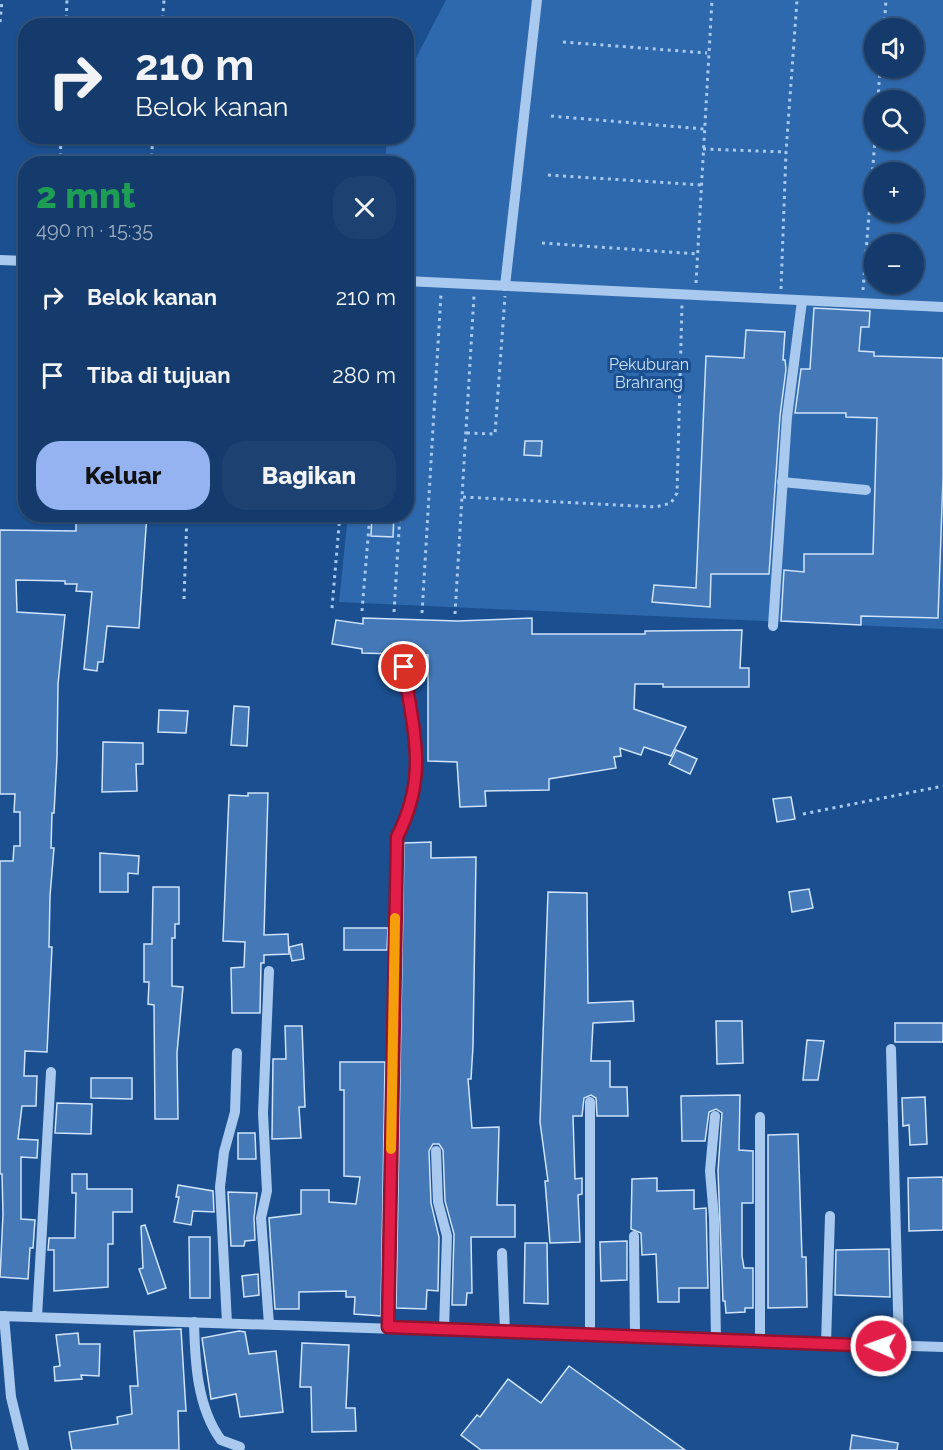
<!DOCTYPE html>
<html lang="id">
<head>
<meta charset="utf-8">
<style>
	:root { --surface:#143b6b; --page:#1d4271; --text:#f1f3f6; --muted:#9dadc1; --line:#33557e; --accent:#95b2f1 }
	body { margin:0; font-family:Raleway,sans-serif; background:var(--page); color:var(--text); height:100vh; display:flex; flex-direction:column; font-size:22px; white-space:nowrap }
	* { box-sizing:border-box; margin:0 }
	p { font-size:20px; color:var(--muted) }
	.icon { flex:none; width:33px; height:33px; fill:none; stroke:currentColor; stroke-width:2; stroke-linecap:round; stroke-linejoin:round }
	.map { position:relative; flex:1; overflow:hidden }
	.details { position:absolute; left:18px; top:156px; width:396px; height:366px; display:flex; flex-direction:column; background:var(--surface); border-radius:24px; box-shadow:0 2px 4px #0004,0 0 0 2px var(--line) }
	.details>* { flex:none }
	.top-card { position:absolute; left:18px; top:18px; width:396px; height:126px; border-radius:24px; box-shadow:0 2px 4px #0004,0 0 0 2px var(--line); background:#143b6b; color:var(--text); overflow:hidden }
	.buttons { position:absolute; left:864px; top:18px; display:grid; gap:12px }
	.buttons a { display:grid; place-items:center; width:60px; height:60px; border-radius:50%; background:var(--surface); box-shadow:0 2px 4px #0004,0 0 0 2px var(--line); font-size:30px }
	.pin { position:absolute; display:grid; place-items:center; width:51px; height:51px; color:#fff; margin:-26px; border:3px solid #fff; border-radius:50%; box-shadow:0 2px 6px #0007 }
	.me { position:absolute; width:66px; margin:-33px; rotate:272deg; stroke-linejoin:round; filter:drop-shadow(0 0 4px #0008) }
	.turn { display:flex; align-items:center; gap:21px; height:126px; padding:0 18px; font-size:27px }
	.turn .icon { width:78px; height:78px; stroke-width:2.5 }
	.turn b { display:block; font-size:42px; line-height:51px }
	.round { display:grid; place-items:center; flex:none; width:63px; height:63px; border-radius:24px; background:var(--page) }
	.overview { display:flex; align-items:center; justify-content:space-between; height:102px; padding:0 18px }
	h1 { font-size:36px; font-weight:800; line-height:45px; color:#1e9e55 }
	.cta { display:flex; gap:12px; margin-top:auto; padding:12px 18px }
	.cta a { flex:1; height:69px; border-radius:24px; background:var(--accent); color:#111; font-size:24px; font-weight:800; line-height:69px; text-align:center }
	.cta a+a { background:var(--page); color:var(--text) }
	ul { padding:0; list-style:none }
	li { display:flex; align-items:center; gap:18px; height:78px; padding:0 18px }
	li div { flex:1 }
	li b { display:block; font-size:22px }
	li em { font-style:normal }
	.map>svg:first-child { display:block }
</style>
</head>
<body>
<div class="map">
<svg width="943" height="1450" viewBox="0 0 943 1450">
	<rect width="100%" height="100%" fill="#1b4f8f"/>
	<path fill="#2e69ad" fill-rule="evenodd" d="M 446,0 L 943,0 L 943,629 L 339,602 L 348,515 L 406,514 L 406,164 L 385,163 L 387,137 L 406,136 L 407,75 ZM 874,28 L 914,28 L 914,68 L 874,68 ZM 874,100 L 914,100 L 914,140 L 874,140 ZM 874,172 L 914,172 L 914,212 L 874,212 ZM 874,244 L 914,244 L 914,284 L 874,284 Z"/>
	<g fill="#4478b7" stroke="#cfe3fa" stroke-width="1.5">
		<polygon points="814,308 870,311 869,327 861,327 859,351 874,352 874,356 943,358 943,478 938,618 861,616 861,625 781,621 784,570 804,572 804,554 873,554 877,418 846,417 846,413 795,413 801,369 810,369"/>
		<polygon points="746,330 785,332 783,360 785,360 786,369 780,416 769,574 711,574 710,607 652,602 654,585 696,588 706,356 744,358"/>
		<polygon points="525,441 542,441 541,456 524,455"/>
		<polygon points="147,514 139,628 107,626 103,662 98,662 97,671 84,669 92,592 76,591 77,584 65,584 65,581 16,580 17,612 65,615 58,684 57,757 54,813 52,813 51,848 54,848 50,896 49,947 52,947 47,1052 25,1051 24,1076 37,1076 36,1106 22,1106 18,1139 38,1140 37,1158 21,1157 21,1219 35,1220 33,1248 30,1248 28,1279 0,1277 3,1214 2,1174 0,1174 0,861 13,861 14,846 20,846 20,812 14,812 15,794 0,794 0,530 76,531 76,515"/>
		<polygon points="372,514 394,514 393,537 371,536"/>
		<polygon points="363,618 458,621 532,618 532,634 645,634 645,631 742,630 740,668 749,668 749,687 663,687 663,684 635,684 634,709 686,727 671,756 644,747 641,755 620,748 621,756 614,757 616,768 549,779 549,790 485,791 486,806 460,807 457,762 428,761 428,655 362,653 362,649 332,644 336,620 363,624"/>
		<polygon points="234,706 249,707 247,746 231,745"/>
		<polygon points="159,710 188,711 186,733 158,732"/>
		<polygon points="103,742 143,743 143,764 136,764 137,791 102,792"/>
		<polygon points="676,750 697,759 690,774 669,764"/>
		<polygon points="248,793 268,793 264,935 288,934 289,954 264,955 264,963 261,963 260,1013 232,1013 231,968 244,967 245,942 223,941 229,795 248,796"/>
		<polygon points="791,797 795,819 777,822 773,799"/>
		<polygon points="431,842 431,858 476,857 473,1046 471,1079 468,1079 472,1128 499,1127 497,1205 515,1205 515,1237 471,1237 472,1293 467,1293 466,1305 452,1305 454,1234 445,1201 443,1150 439,1144 433,1144 429,1151 431,1203 439,1237 438,1291 427,1290 426,1309 396,1308 404,843"/>
		<polygon points="100,853 139,856 138,874 128,873 128,892 100,892"/>
		<polygon points="153,887 179,887 179,924 175,924 175,938 172,938 172,986 183,987 177,1053 178,1119 155,1119 154,1005 148,1004 149,982 144,982 144,944 152,944"/>
		<polygon points="809,889 813,908 792,912 789,892"/>
		<polygon points="548,892 587,893 588,1003 633,1001 634,1021 593,1023 591,1061 610,1061 610,1087 627,1087 628,1116 597,1116 596,1098 591,1095 584,1098 582,1116 573,1116 575,1179 582,1178 582,1194 578,1195 580,1242 550,1243 545,1181 548,1181 540,1122"/>
		<polygon points="344,928 388,928 387,950 344,950"/>
		<polygon points="302,944 304,959 292,961 289,947"/>
		<polygon points="716,1021 742,1021 743,1063 717,1064"/>
		<rect x="895" y="1023" width="48" height="19"/>
		<polygon points="285,1026 302,1026 305,1107 299,1107 301,1138 272,1139 273,1059 286,1059"/>
		<polygon points="807,1040 824,1041 818,1080 803,1080"/>
		<polygon points="340,1062 385,1062 381,1316 354,1314 355,1297 346,1297 346,1291 299,1292 299,1309 275,1309 269,1218 301,1214 301,1190 329,1190 329,1202 356,1204 360,1177 344,1176 344,1090 340,1090"/>
		<polygon points="91,1078 132,1078 132,1099 91,1098"/>
		<polygon points="740,1095 739,1150 753,1151 753,1203 742,1203 742,1256 744,1268 753,1268 753,1308 745,1308 745,1312 726,1313 725,1301 723,1301 718,1171 722,1113 716,1109 709,1112 705,1141 682,1141 681,1096"/>
		<polygon points="925,1097 927,1144 910,1145 909,1125 903,1126 902,1098"/>
		<polygon points="57,1103 92,1104 91,1134 55,1133"/>
		<polygon points="238,1133 255,1133 256,1159 238,1159"/>
		<polygon points="798,1134 802,1257 806,1257 807,1307 768,1308 768,1135"/>
		<polygon points="72,1174 87,1174 87,1189 132,1189 132,1212 113,1212 113,1244 108,1244 108,1287 54,1291 54,1250 48,1250 49,1238 75,1238 76,1193 72,1193"/>
		<polygon points="943,1177 943,1230 909,1231 908,1178"/>
		<polygon points="657,1178 657,1191 694,1190 694,1209 706,1208 708,1288 679,1288 679,1302 658,1302 656,1254 642,1255 641,1233 631,1229 632,1179"/>
		<polygon points="178,1185 213,1191 214,1212 193,1211 191,1225 174,1222 179,1197 176,1197"/>
		<polygon points="228,1192 257,1193 254,1218 255,1240 245,1241 244,1246 231,1246"/>
		<polygon points="145,1225 166,1288 148,1294 139,1269 143,1268 141,1226"/>
		<polygon points="189,1237 210,1237 210,1298 190,1298"/>
		<polygon points="627,1241 627,1280 601,1281 600,1242"/>
		<polygon points="525,1243 547,1243 548,1304 524,1303"/>
		<polygon points="889,1249 890,1297 835,1295 836,1250"/>
		<polygon points="258,1274 259,1295 244,1297 242,1276"/>
		<polygon points="181,1329 186,1411 178,1411 179,1450 72,1450 69,1432 118,1424 117,1417 132,1414 130,1386 138,1386 134,1331"/>
		<polygon points="239,1331 245,1332 249,1354 276,1351 283,1412 240,1417 236,1394 211,1399 202,1338"/>
		<polygon points="78,1333 79,1344 100,1344 99,1376 81,1375 82,1379 55,1381 54,1367 60,1366 56,1335"/>
		<polygon points="302,1343 349,1345 346,1408 355,1408 356,1431 312,1432 311,1387 300,1387"/>
		<polygon points="569,1366 685,1450 481,1450 461,1435 477,1415 480,1417 508,1379 541,1403"/>
		<polygon points="852,1435 898,1443 897,1450 850,1450"/>
	</g>
	<g fill="none" stroke-linecap="round" stroke-linejoin="round">
		<g stroke="#a9c9ee" stroke-width="3" stroke-dasharray="3 4.5" stroke-linecap="butt">
			<polyline points="0,22 2,0"/>
			<polyline points="66,26 67,0"/>
			<polyline points="162,26 164,0"/>
			<polyline points="884,28 886,0"/>
			<polyline points="563,42 707,53"/>
			<polyline points="878,100 880,68"/>
			<polyline points="551,116 704,129"/>
			<polyline points="703,149 786,152"/>
			<polyline points="60,164 61,136"/>
			<polyline points="151,164 153,136"/>
			<polyline points="548,175 701,185"/>
			<polyline points="542,243 697,254"/>
			<polyline points="696,283 712,0"/>
			<polyline points="781,289 786,152 797,0"/>
			<polyline points="863,290 875,140"/>
			<polyline points="406,408 414,293"/>
			<polyline points="467,433 495,434 505,296"/>
			<polyline points="463,497 656,507 671,503 677,493 682,305"/>
			<polyline points="184,599 187,514"/>
			<polyline points="332,608 340,514"/>
			<polyline points="362,611 370,514"/>
			<polyline points="394,612 400,514"/>
			<polyline points="422,613 441,294"/>
			<polyline points="455,614 474,296"/>
			<polyline points="803,814 943,786"/>
		</g>
		<g stroke="#a9c9ee" stroke-width="10">
			<polyline points="0,260 26,261"/>
			<polyline points="406,281 943,307"/>
			<polyline points="505,286 537,0"/>
			<polyline points="782,482 866,490"/>
			<polyline points="773,626 787,417 802,301"/>
			<polyline points="269,971 263,1113 267,1191 261,1218 269,1324"/>
			<polyline points="891,1049 899,1347"/>
			<polyline points="590,1102 590,1335"/>
			<polyline points="715,1116 710,1171 714,1218 716,1341"/>
			<polyline points="760,1117 760,1341"/>
			<polyline points="436,1151 438,1202 447,1236 444,1330"/>
			<polyline points="634,1236 635,1336"/>
			<polyline points="502,1253 505,1332"/>
			<polyline points="0,1316 943,1347"/>
			<polyline points="4,1316 11,1397 24,1450"/>
			<polyline points="37,1317 51,1072"/>
			<path d="M 194,1322 C 195,1362 197,1407 221,1440 L 240,1447"/>
			<polyline points="227,1323 220,1187 224,1152 235,1112 237,1053"/>
			<path d="M 388,1327 L 397,837 C 429,774 413,734 404,667"/>
			<polyline points="826,1344 830,1216"/>
		</g>
	</g>
	<g fill="none" stroke-linecap="round" stroke-linejoin="round">
		<g stroke="#92132f" stroke-width="15">
			<path id="route" d="M 404,667 C 413,733 429,774 397,837 L 388,1327 L 881,1346"/>
		</g>
		<use href="#route" stroke="#e11d48" stroke-width="10"/>
		<polyline stroke="#f59e0b" stroke-width="10" points="391,1149 395,918"/>
	</g>
	<g text-anchor="middle" dominant-baseline="central" stroke-width="6" stroke-linejoin="round" paint-order="stroke">
		<g font-size="16" fill="#cfe3fa" stroke="#1b4f8f">
			<text x="649" y="364">Pekuburan<tspan x="649" dy="18">Brahrang</tspan></text>
		</g>
	</g>
</svg>
<div class="buttons">
<a><svg class="icon" aria-label="sound" viewBox="0 0 24 24"><path d="M4 9h4l5-4v14l-5-4H4zM17 9q2 3 0 6"/></svg></a>
<a><svg class="icon" aria-label="search" viewBox="0 0 24 24"><circle cx="10" cy="10" r="6"/><path d="M15 15l6 6"/></svg></a>
<a>+</a>
<a>−</a>
</div>
<div class="pin" style="left:404px;top:667px;background:#d93025"><svg class="icon" aria-label="arrive" viewBox="0 0 24 24"><path d="M6 21V4h12l-3 4 3 4H6"/></svg></div>
<svg class="me" style="left:881px;top:1346px" viewBox="-20 -20 40 40"><circle r="17" fill="#e11d48" stroke="#fff" stroke-width="3"/><path d="M0-11L8 9 0 5-8 9z" fill="#fff"/></svg>
<div class="top-card">
<div class="turn"><svg class="icon" aria-label="right" viewBox="0 0 24 24"><path d="M7 20v-9h11M14 6l5 5-5 5"/></svg><div><b>210 m</b>Belok kanan</div></div>
</div>
<section class="details">
<div class="overview"><div><h1>2 mnt</h1><p>490 m · 15:35</p></div><a class="round"><svg class="icon" aria-label="close" viewBox="0 0 24 24"><path d="M6 6l12 12M18 6L6 18"/></svg></a></div>
<ul>
<li><svg class="icon" aria-label="right" viewBox="0 0 24 24"><path d="M7 20v-9h11M14 6l5 5-5 5"/></svg><div><b>Belok kanan</b></div><em>210 m</em></li>
<li><svg class="icon" aria-label="arrive" viewBox="0 0 24 24"><path d="M6 21V4h12l-3 4 3 4H6"/></svg><div><b>Tiba di tujuan</b></div><em>280 m</em></li>
</ul>
<div class="cta"><a>Keluar</a><a>Bagikan</a></div>
</section>
</div>
</body>
</html>
